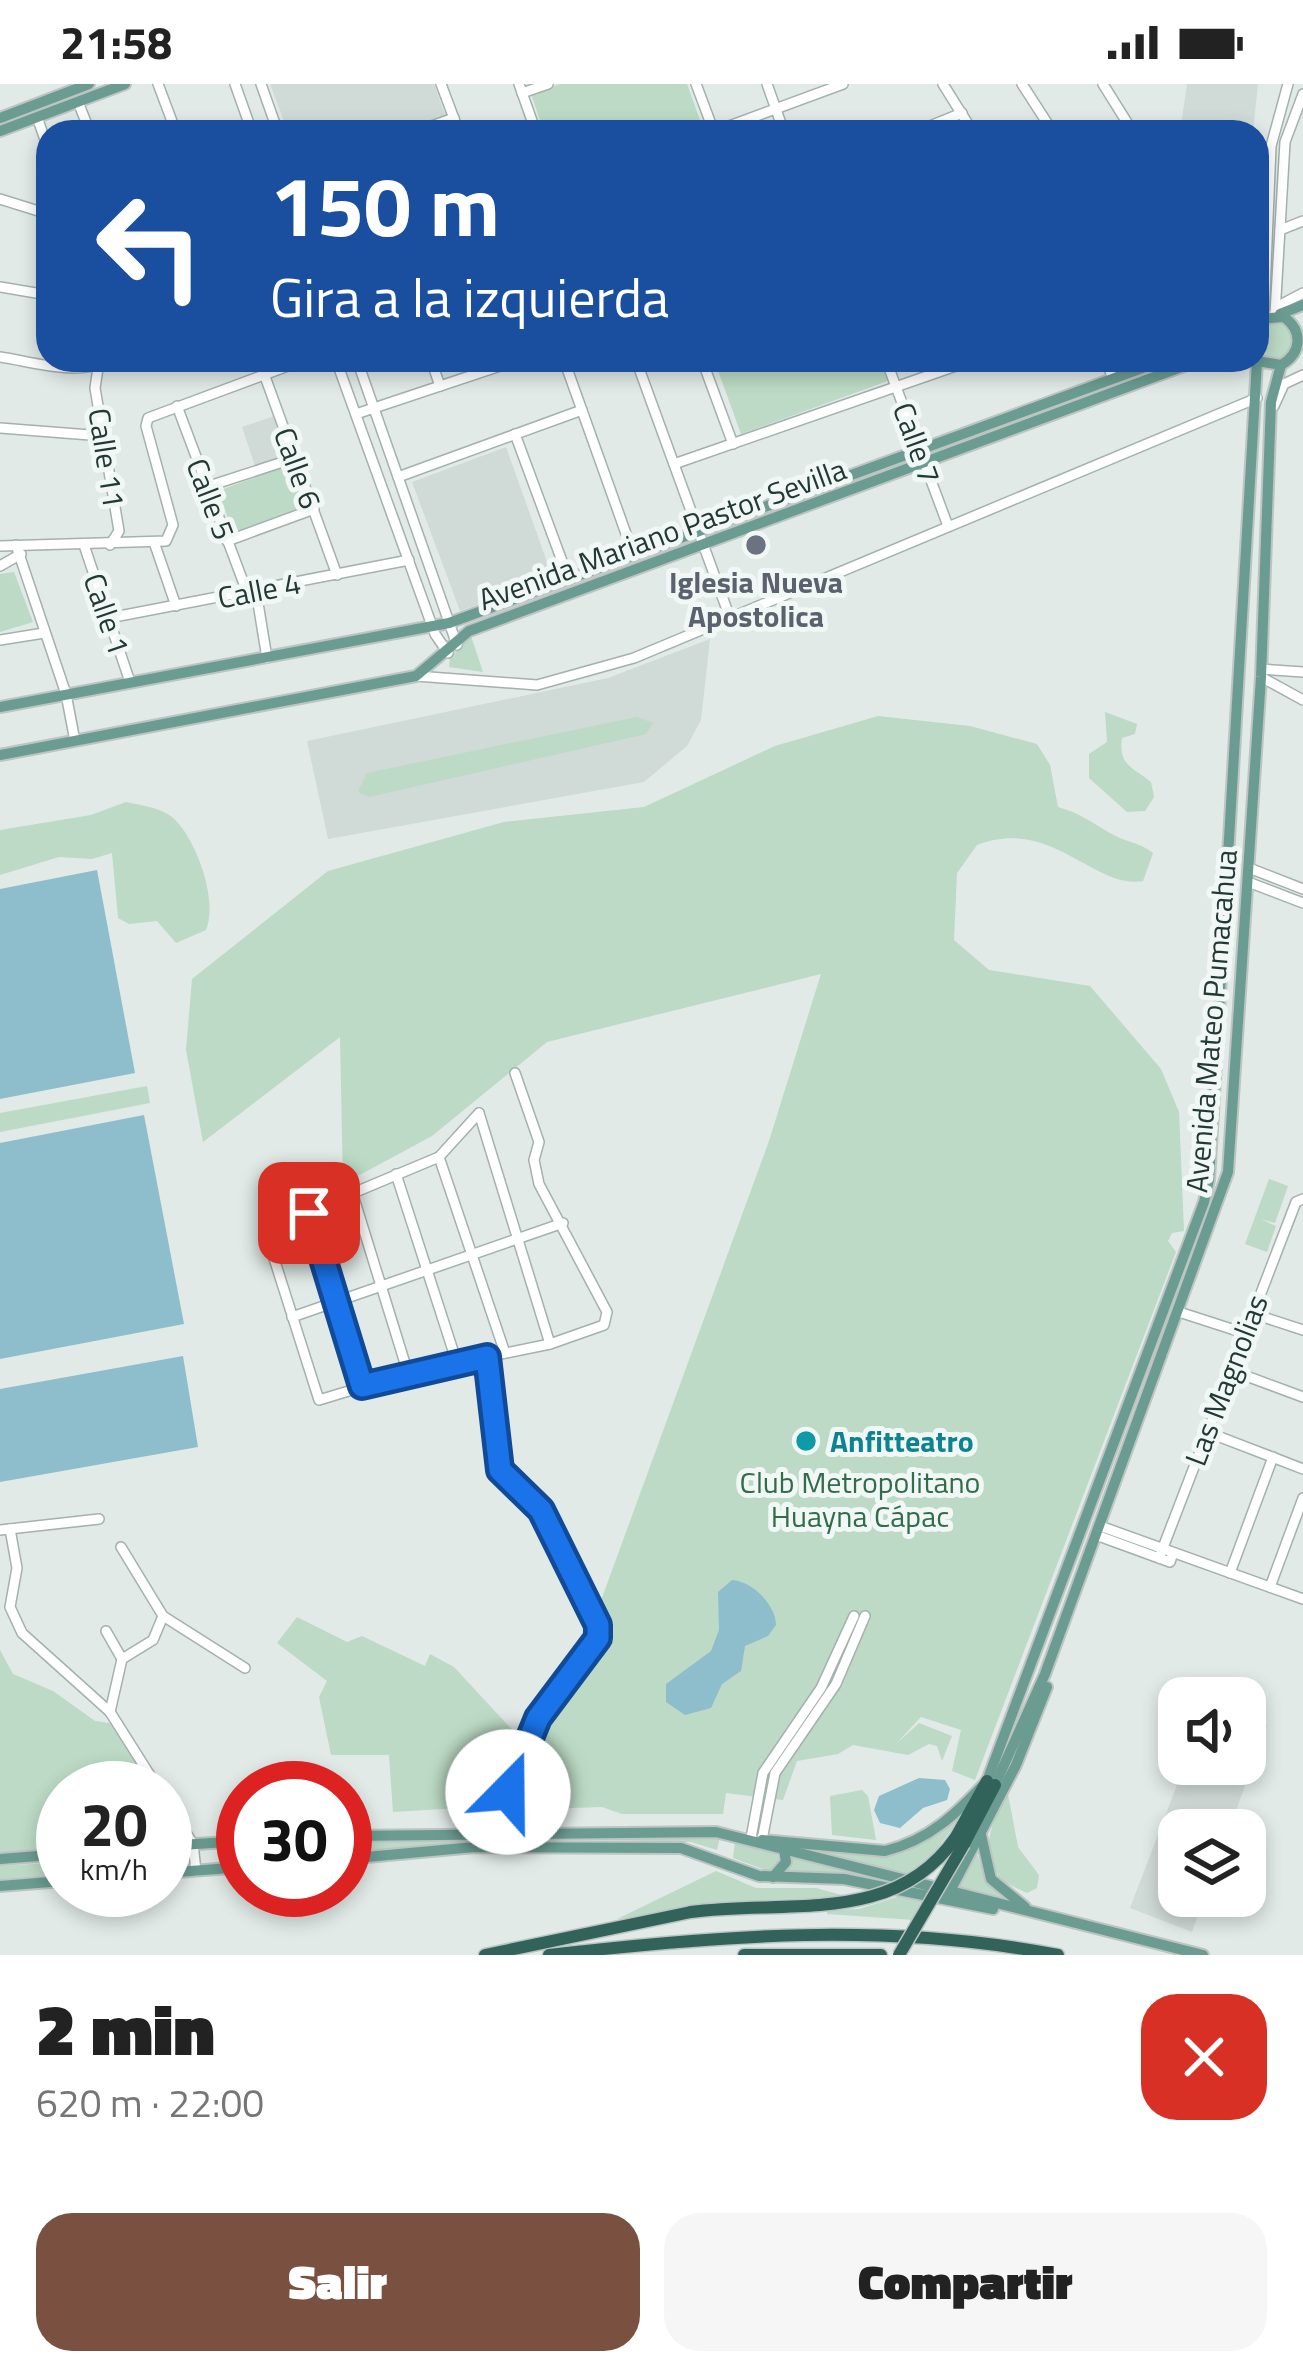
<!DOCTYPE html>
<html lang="es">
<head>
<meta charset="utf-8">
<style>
	:root { --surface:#fff; --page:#f6f6f6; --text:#222; --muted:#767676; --accent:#7a5140 }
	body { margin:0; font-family:"Titillium Web",sans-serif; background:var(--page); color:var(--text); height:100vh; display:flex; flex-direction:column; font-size:45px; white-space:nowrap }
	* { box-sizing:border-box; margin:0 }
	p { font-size:39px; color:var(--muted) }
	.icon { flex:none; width:66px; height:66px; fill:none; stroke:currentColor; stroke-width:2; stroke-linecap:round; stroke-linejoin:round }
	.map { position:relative; height:1871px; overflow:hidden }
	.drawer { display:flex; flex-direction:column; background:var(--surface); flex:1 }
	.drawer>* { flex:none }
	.top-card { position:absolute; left:36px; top:36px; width:1233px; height:252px; border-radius:36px; box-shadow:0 6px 18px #0003; background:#1a4fa0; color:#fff; overflow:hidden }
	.tools { position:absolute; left:1158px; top:1593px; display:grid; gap:24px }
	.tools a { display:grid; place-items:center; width:108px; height:108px; border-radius:24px; background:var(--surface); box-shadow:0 6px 18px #0003; font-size:60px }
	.speed { position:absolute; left:36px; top:1677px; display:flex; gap:24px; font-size:60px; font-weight:700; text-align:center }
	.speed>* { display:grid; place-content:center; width:156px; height:156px; border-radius:50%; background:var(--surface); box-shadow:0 6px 18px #0003; line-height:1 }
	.speed small { font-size:30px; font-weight:400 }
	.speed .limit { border:18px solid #d22; background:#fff; color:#111 }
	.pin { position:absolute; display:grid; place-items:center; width:102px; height:102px; color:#fff; margin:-51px; border-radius:24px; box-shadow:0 6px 18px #0006 }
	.me { position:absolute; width:132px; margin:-66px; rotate:22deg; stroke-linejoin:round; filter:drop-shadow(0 0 9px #0008) }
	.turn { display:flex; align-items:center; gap:42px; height:252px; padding:0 36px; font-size:54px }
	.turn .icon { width:156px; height:156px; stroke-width:2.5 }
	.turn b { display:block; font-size:84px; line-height:102px }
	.round { display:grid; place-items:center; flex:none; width:126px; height:126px; border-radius:36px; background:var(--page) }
	.overview { display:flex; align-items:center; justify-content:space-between; height:204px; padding:0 36px }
	h1 { font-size:72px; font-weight:800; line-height:90px }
	.action { display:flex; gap:24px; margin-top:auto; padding:24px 36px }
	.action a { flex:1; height:138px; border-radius:36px; background:var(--accent); color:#fff; font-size:48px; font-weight:800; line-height:138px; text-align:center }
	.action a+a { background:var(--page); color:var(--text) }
	.status { display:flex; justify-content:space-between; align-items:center; height:84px; padding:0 60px; background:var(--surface); direction:ltr }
	.status svg { height:33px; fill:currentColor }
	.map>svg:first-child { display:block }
</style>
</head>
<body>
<div class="status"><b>21:58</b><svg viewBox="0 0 49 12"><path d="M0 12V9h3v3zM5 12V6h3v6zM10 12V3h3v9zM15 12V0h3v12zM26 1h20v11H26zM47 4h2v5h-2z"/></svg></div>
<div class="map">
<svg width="1303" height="1871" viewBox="0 0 1303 1871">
	<rect width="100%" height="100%" fill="#e1eae7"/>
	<g fill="#d0dad6">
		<polygon points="270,0 434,0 446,33 405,48 288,48"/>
		<polygon points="1187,0 1258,0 1253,48 1180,48"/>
		<polygon points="274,332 287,372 255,382 242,343"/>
		<polygon points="506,363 552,492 460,527 412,398"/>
		<polygon points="710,555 701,636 687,662 644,698 328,755 307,657 608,594"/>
		<polygon points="1245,1633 1267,1641 1229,1746 1179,1746 1179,1812 1205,1812 1192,1848 1130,1824 1185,1680 1245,1680"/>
	</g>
	<g fill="#bcdac5">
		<polygon points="560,0 687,0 704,47 544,48 531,10"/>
		<circle cx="1274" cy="256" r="19"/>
		<polygon points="730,276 880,276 888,297 741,350 716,281"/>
		<polygon points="289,381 305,424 234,450 218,407"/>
		<polygon points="14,488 33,538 0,548 0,490"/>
		<polygon points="471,552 483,588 449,583 450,574"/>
		<path d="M 1105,628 L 1137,640 L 1135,650 L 1122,654 C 1118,682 1133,683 1151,698 L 1154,713 L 1145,727 L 1127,728 L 1089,694 L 1089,670 L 1107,658 Z"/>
		<path d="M 878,632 L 970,642 L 1037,660 L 1050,681 L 1058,723 C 1080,729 1091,738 1110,749 C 1125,758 1139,758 1153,769 L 1143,797 C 1094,806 1051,732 977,761 L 957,789 L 954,856 L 989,886 L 1090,902 L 1161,985 L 1179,1028 L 1184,1147 L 1172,1149 L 1168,1157 L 1176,1168 L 975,1696 L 952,1687 L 961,1646 L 921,1633 L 895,1661 L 919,1639 L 952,1652 L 942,1677 L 937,1662 L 929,1660 L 908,1671 L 853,1661 L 838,1670 L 797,1677 L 783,1716 L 726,1709 L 723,1730 L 622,1730 L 602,1723 L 511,1726 C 511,1658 569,1614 598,1559 C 604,1547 597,1535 599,1522 L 769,1057 L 821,890 L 547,958 L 432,1052 L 343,1100 L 340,953 L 203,1058 L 186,966 L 192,895 L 328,787 L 504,738 L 644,723 L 775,662 Z"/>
		<polygon points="637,633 653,639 646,650 369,713 358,708 367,689"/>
		<path d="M 126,718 C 140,721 161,724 172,733 C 196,753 219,818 206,846 L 176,859 L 157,837 L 129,840 L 118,834 L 112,769 L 92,775 L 59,773 L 0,791 L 0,746 L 91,731 Z"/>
		<polygon points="147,1002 150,1019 0,1048 0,1029"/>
		<polygon points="1269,1095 1288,1102 1275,1139 1261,1135 1276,1142 1267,1168 1245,1160"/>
		<polygon points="297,1533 347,1558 362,1552 425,1582 430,1570 454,1583 516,1650 503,1671 493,1722 393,1728 389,1671 331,1671 319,1613 327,1597 277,1559"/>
		<polygon points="0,1566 13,1590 53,1607 95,1637 116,1640 157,1704 63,1704 63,1766 0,1770"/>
		<polygon points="862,1706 868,1712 876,1756 832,1751 830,1712"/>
		<path d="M 1008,1710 L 1018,1763 L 1039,1791 L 1037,1804 L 1027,1809 L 1002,1797 C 979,1764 990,1742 1008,1710 Z"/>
		<polygon points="959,1735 924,1783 907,1794 808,1769 810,1764 901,1768"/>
		<polygon points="677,1751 720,1753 717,1766 691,1758 548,1755"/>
		<polygon points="499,1757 345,1768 345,1758"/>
		<polygon points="735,1757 776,1767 780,1780 768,1787 733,1774"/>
		<polygon points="976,1767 987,1799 1005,1816 957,1805"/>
		<polygon points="789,1769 875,1794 786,1788"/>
		<polygon points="63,1778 63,1790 0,1795 0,1782"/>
		<polygon points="716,1787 756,1804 816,1804 853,1814 778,1815 617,1835"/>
		<polygon points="900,1812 926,1818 914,1836 827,1830 827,1826 859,1825"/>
	</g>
	<g fill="#8ebecb">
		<polygon points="97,786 135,989 0,1015 0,805"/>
		<polygon points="144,1031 184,1240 0,1275 0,1059"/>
		<polygon points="183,1272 198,1363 0,1398 0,1305"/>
		<path d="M 732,1496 C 752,1497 776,1521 776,1541 L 768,1552 L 745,1562 L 741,1587 L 722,1600 L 711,1624 L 685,1631 L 666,1618 L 666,1600 L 711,1567 L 719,1546 L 718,1508 Z"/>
		<polygon points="919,1694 945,1696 950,1705 947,1716 923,1724 900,1744 880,1739 874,1726 879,1712"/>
	</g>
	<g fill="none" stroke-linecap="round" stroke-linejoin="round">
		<g stroke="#a4b1ae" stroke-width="12">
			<g id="minor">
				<polyline points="158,0 176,48"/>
				<polyline points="235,0 252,48"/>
				<polyline points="261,0 278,48"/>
				<polyline points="441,0 459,48"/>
				<polyline points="519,0 536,48"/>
				<polyline points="696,0 714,48"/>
				<polyline points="767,0 784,48"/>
				<polyline points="943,0 973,48"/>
				<polyline points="1022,0 1053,48"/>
				<polyline points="1103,0 1133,48"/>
				<polyline points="522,9 548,0"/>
				<polyline points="78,18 90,48"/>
				<polyline points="37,33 48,64"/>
				<polyline points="415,48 454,34"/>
				<polyline points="713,48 843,0"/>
				<polyline points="915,48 962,29"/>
				<polyline points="0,115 48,130"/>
				<polyline points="1280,146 1303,137"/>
				<polyline points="0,203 48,211"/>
				<polyline points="1275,230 1285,58 1303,10"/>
				<polyline points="1277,230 1282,220 1303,209"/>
				<polyline points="1264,231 1271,62 1288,0"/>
				<path d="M 0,273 C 34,278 79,293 110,276"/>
				<polyline points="259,276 337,491"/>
				<polyline points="336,276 435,550 448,569"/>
				<polyline points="357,276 457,561"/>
				<polyline points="431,276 440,302"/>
				<polyline points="564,276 634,472"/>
				<polyline points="636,276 730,534"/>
				<polyline points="702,276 733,360"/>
				<polyline points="886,276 948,442"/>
				<polyline points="1106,276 1113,295"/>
				<polyline points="98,284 95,304 119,447 110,461"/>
				<polyline points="177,322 247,508"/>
				<polyline points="1274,322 1284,300 1303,291"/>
				<polyline points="356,330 518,276"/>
				<polyline points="0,344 103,352"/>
				<polyline points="515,350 569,496"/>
				<polyline points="674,380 973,276"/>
				<polyline points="398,393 582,326"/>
				<polyline points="206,403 295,374"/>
				<polyline points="227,457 314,425"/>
				<polyline points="154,458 176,522"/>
				<polyline points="16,461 66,610 75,657"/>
				<polyline points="84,461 130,598"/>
				<polyline points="0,462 166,457 173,441 146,342 148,334 304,276"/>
				<polyline points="0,482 21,470"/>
				<polyline points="256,507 267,574"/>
				<polyline points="109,534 409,476"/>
				<polyline points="0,556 44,549"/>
				<polyline points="1261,585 1303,588"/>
				<polyline points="416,592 537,601 634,574 1257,314"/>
				<polyline points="1261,593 1303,616"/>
				<polyline points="1249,784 1303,805"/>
				<polyline points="1248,798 1303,819"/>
				<polyline points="479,1029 439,1073 265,1146 319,1316 408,1289 550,1260 604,1241 607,1228 539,1100 534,1076 539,1058 515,989"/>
				<polyline points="479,1029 550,1260"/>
				<polyline points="439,1073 505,1269"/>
				<polyline points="396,1090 457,1279"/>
				<polyline points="353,1111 408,1289"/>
				<polyline points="309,1129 362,1302"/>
				<polyline points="1179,1228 1244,1249"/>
				<polyline points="1251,1229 1303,1246"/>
				<polyline points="292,1233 563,1139"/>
				<polyline points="487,1273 499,1386 541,1426 570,1477 599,1548 538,1634 508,1708 510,1751"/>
				<polyline points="1230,1286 1303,1313"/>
				<polyline points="1207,1348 1303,1385"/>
				<polyline points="1100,1442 1303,1515"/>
				<polyline points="10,1445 17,1484 10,1523 22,1549 110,1628 158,1704"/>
				<polyline points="0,1446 99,1435"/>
				<polyline points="1096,1451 1170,1478 1173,1469"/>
				<polyline points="121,1463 163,1532 245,1584"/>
				<polyline points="1159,1474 1296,1118 1303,1115"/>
				<polyline points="1230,1489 1273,1373"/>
				<polyline points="1270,1503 1303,1414"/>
				<polyline points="106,1547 122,1575"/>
				<polyline points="110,1628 122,1575 153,1556 163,1532"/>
				<polyline points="165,1715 193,1760 196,1787"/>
				<polyline points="751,1754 763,1689 821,1604 854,1532"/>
				<polyline points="762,1756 775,1689 836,1600 865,1532"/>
			</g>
		</g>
		<g stroke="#bdc4c2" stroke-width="14">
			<g id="major">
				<polyline points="0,34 89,0"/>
				<polyline points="0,47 125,0"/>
				<polyline points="1280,230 1303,221"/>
				<path d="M 1257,277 L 1281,281 C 1302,269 1303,247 1284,233 L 1257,235"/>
				<polyline points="0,623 449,539 1164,276"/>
				<polyline points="0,671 416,592 469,547 1200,276"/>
				<polyline points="995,1701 1045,1590 1228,1088 1261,593 1271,318 1281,281"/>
				<polyline points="981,1751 991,1795 1025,1823"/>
				<polyline points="345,1752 716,1748 1203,1871"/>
				<path d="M 762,1756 L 885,1767 C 930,1756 957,1729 987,1697 L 1204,1118 L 1209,1096 L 1257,278"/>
				<polyline points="165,1762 243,1757"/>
				<polyline points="0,1775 63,1770"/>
				<polyline points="345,1775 475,1763 681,1764 759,1792 844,1795 993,1825"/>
				<polyline points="165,1789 243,1783"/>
				<polyline points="773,1793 786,1778 784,1765"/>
				<polyline points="0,1802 63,1797"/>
				<polyline points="947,1813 1016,1681 1047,1603"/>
			</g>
		</g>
		<g stroke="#bdc4c2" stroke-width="15">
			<g id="highway">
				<polyline points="956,1753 987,1697"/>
				<polyline points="964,1760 995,1701"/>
				<polyline points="485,1871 691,1828"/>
				<path d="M 549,1871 C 721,1851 887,1838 1058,1871"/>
				<polyline points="744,1871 881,1871"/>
			</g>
		</g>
		<use href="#minor" stroke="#fff" stroke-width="9"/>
		<use href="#major" stroke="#6a9c91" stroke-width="10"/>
		<use href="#highway" stroke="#32635b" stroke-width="12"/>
		<g stroke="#bdc4c2" stroke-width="15" stroke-linecap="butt">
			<g id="highway-bridge">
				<path d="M 691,1828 C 786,1815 894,1843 956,1753"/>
				<polyline points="899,1871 964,1760"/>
			</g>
		</g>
		<use href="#highway-bridge" stroke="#32635b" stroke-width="12"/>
	</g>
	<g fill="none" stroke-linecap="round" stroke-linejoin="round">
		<g stroke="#114b97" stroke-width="30">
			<polyline id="route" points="309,1129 362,1302 487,1273 500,1386 541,1426 598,1541 598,1554 538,1634 508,1708"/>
		</g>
		<use href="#route" stroke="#1a73e8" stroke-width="21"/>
	</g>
	<circle fill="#6b7280" stroke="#f1f7f5" stroke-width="4.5" cx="756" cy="461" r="12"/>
	<circle fill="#0f9aa8" stroke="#f1f7f5" stroke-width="4.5" cx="806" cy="1357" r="12"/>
	<g text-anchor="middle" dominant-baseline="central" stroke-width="10" stroke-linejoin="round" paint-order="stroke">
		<g font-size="30" fill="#233935" stroke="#f1f7f5">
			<text transform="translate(917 359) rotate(70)">Calle 7</text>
			<text transform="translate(107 374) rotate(81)">Calle 11</text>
			<text transform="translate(298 384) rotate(70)">Calle 6</text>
			<text transform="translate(211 415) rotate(69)">Calle 5</text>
			<text transform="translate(662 450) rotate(-20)">Avenida Mariano Pastor Sevilla</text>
			<text transform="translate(259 506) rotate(-11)">Calle 4</text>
			<text transform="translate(107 530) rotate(71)">Calle 1</text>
			<text transform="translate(1211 937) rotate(-85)">Avenida Mateo Pumacahua</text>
			<text transform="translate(1226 1296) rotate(-69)">Las Magnolias</text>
		</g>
		<g font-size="30" font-weight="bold" fill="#5b616d" stroke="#f1f7f5">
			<text x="756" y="498">Iglesia Nueva<tspan x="756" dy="34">Apostolica</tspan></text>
		</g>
		<g font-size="30" font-weight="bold" fill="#0d838f" stroke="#f1f7f5" text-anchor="start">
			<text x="830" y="1357">Anfitteatro</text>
		</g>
		<g font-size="30" fill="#316d4b" stroke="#f1f7f5">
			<text x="860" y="1398">Club Metropolitano<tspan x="860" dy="34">Huayna Cápac</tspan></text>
		</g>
	</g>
</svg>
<div class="tools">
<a><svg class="icon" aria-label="sound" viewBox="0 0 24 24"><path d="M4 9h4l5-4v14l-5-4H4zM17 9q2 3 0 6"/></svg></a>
<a><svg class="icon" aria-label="layers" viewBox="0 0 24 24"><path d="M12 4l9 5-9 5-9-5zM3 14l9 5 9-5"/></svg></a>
</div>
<div class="speed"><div>20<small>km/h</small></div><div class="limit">30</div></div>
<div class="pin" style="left:309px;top:1129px;background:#d93025"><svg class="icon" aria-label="arrive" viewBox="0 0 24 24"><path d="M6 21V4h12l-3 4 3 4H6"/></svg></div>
<svg class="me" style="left:508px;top:1708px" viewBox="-20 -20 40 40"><circle r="19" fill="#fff"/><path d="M0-13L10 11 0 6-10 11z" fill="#1a73e8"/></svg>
<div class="top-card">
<div class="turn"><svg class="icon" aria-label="left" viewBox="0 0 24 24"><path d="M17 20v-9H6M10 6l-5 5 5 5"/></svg><div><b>150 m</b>Gira a la izquierda</div></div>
</div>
</div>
<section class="drawer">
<div class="overview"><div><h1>2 min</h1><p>620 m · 22:00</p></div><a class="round" style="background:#d93025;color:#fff"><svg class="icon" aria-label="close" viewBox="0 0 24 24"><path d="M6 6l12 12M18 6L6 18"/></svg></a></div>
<div class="action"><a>Salir</a><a>Compartir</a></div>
</section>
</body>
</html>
